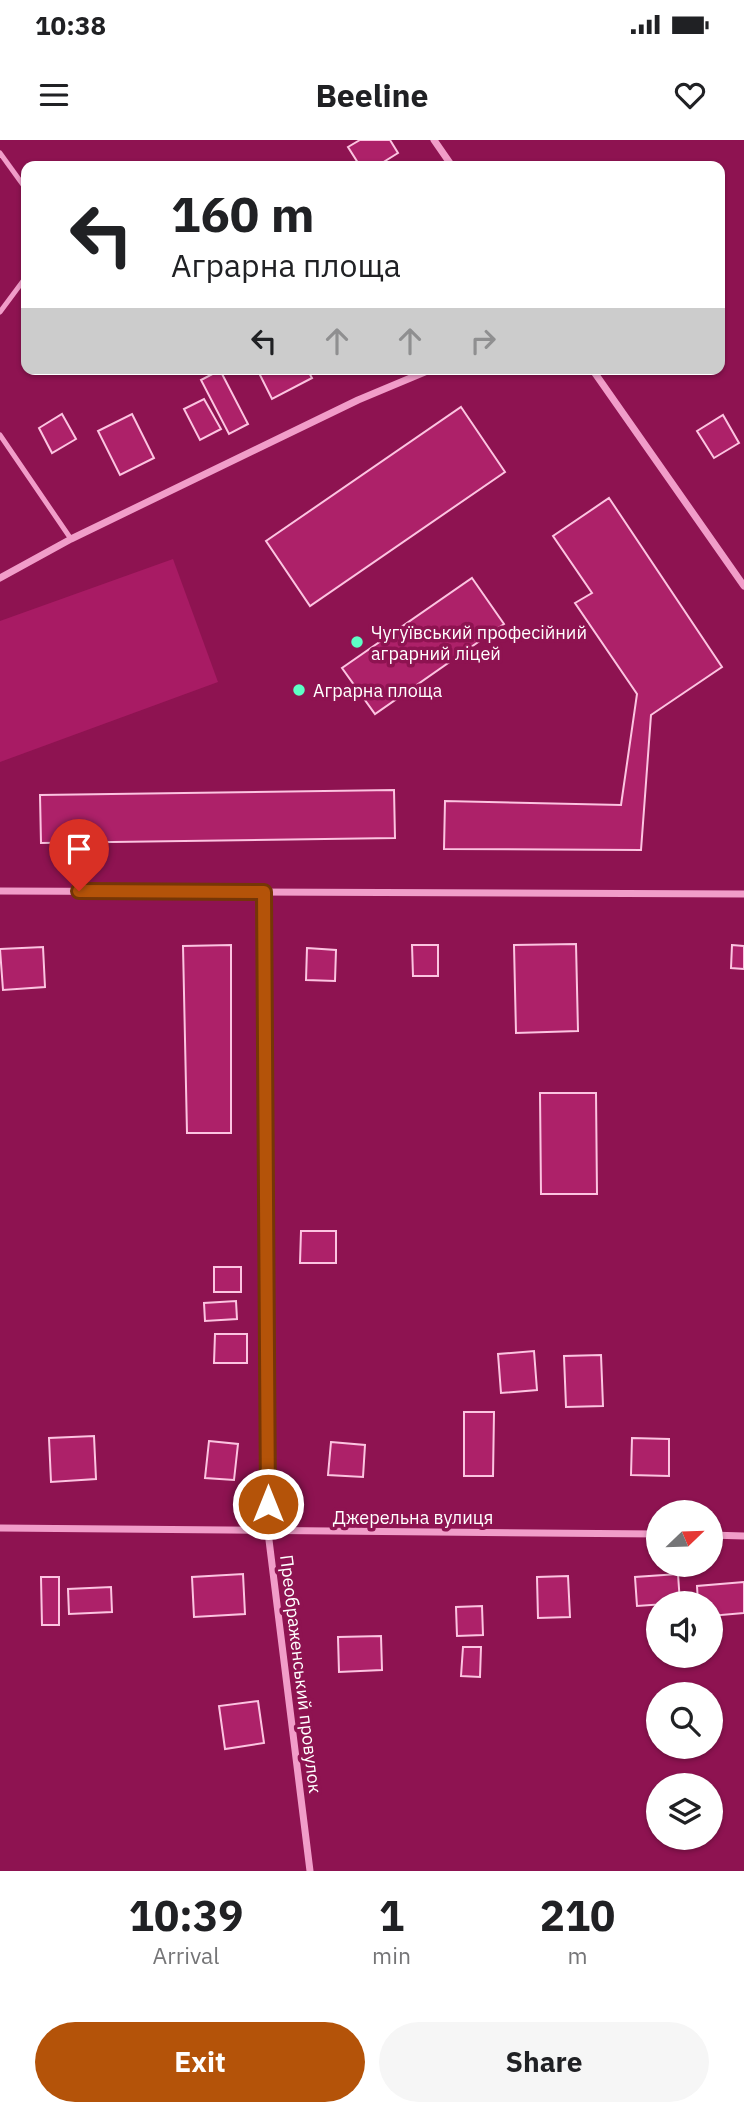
<!DOCTYPE html>
<html lang="en">
<head>
<meta charset="utf-8">
<style>
	:root { --surface:#fff; --page:#f6f6f6; --text:#202124; --muted:#757577; --accent:#b45309 }
	body { margin:0; font-family:"IBM Plex Sans",sans-serif; background:var(--page); color:var(--text); height:100vh; display:flex; flex-direction:column; font-size:26px; white-space:nowrap }
	* { box-sizing:border-box; margin:0 }
	p { font-size:23px; color:var(--muted) }
	.icon { flex:none; width:38px; height:38px; fill:none; stroke:currentColor; stroke-width:2; stroke-linecap:round; stroke-linejoin:round }
	.map { position:relative; height:1731px; overflow:hidden }
	.side { display:flex; flex-direction:column; background:var(--surface); flex:1 }
	.side>* { flex:none }
	.hud { position:absolute; left:21px; top:21px; width:704px; height:214px; border-radius:14px; box-shadow:0 2px 5px #0004; background:#fff; color:var(--text); overflow:hidden }
	.needle { width:46px; rotate:67deg }
	.tools { position:absolute; left:646px; top:1360px; display:grid; gap:14px }
	.tools a { display:grid; place-items:center; width:77px; height:77px; border-radius:50%; background:var(--surface); box-shadow:0 2px 5px #0004; font-size:35px }
	.pin { position:absolute; display:grid; place-items:center; width:60px; height:60px; color:#fff; margin:-72px -30px; border-radius:50% 50% 50% 0; rotate:-45deg; box-shadow:0 0 7px #0007 }
	.pin .icon { rotate:45deg }
	.me { position:absolute; width:77px; margin:-38px; rotate:0deg; stroke-linejoin:round; filter:drop-shadow(0 0 5px #0008) }
	.turn { display:flex; align-items:center; gap:24px; height:147px; padding:0 35px; font-size:32px }
	.turn .icon { width:91px; height:91px; stroke-width:2.5 }
	.turn b { display:block; font-size:49px; line-height:60px }
	.lanes { display:flex; align-items:center; height:66px; padding:0 35px; background:#0003; justify-content:center; gap:35px; direction:ltr }
	.lanes .off { opacity:.35 }
	.eta { display:flex; justify-content:space-evenly; align-items:center; height:119px; text-align:center }
	.eta b { font-size:42px; font-weight:800; line-height:49px }
	.button { display:flex; gap:14px; margin-top:auto; padding:14px 35px }
	.button a { flex:1; height:80px; border-radius:42px; background:var(--accent); color:#fff; font-size:28px; font-weight:800; line-height:80px; text-align:center }
	.button a+a { background:var(--page); color:var(--text) }
	.status { display:flex; justify-content:space-between; align-items:center; height:49px; padding:0 35px; background:var(--surface); direction:ltr }
	.status svg { height:19px; fill:currentColor }
	header { display:flex; justify-content:space-between; align-items:center; height:91px; padding:0 35px; background:var(--surface); font-size:32px; font-weight:800 }
	.map>svg:first-child { display:block }
</style>
</head>
<body>
<div class="status"><b>10:38</b><svg viewBox="0 0 49 12"><path d="M0 12V9h3v3zM5 12V6h3v6zM10 12V3h3v9zM15 12V0h3v12zM26 1h20v11H26zM47 4h2v5h-2z"/></svg></div>
<header><svg class="icon" aria-label="menu" viewBox="0 0 24 24"><path d="M4 6h16M4 12h16M4 18h16"/></svg>Beeline<svg class="icon" aria-label="heart" viewBox="0 0 24 24"><path d="M12 20l-8-8c-3-5 5-10 8-4 3-6 11-1 8 4z"/></svg></header>
<div class="map">
<svg width="744" height="1731" viewBox="0 0 744 1731">
	<rect width="100%" height="100%" fill="#8e1351"/>
	<polygon fill="#a81b64" points="173,419 218,542 0,622 0,481"/>
	<g fill="#ad2169" stroke="#fcc4e1" stroke-width="2">
		<polygon points="360,0 390,0 398,13 377,26 360,26 348,7"/>
		<polygon points="257,229 307,229 312,238 272,259"/>
		<polygon points="220,230 248,284 229,294 201,240"/>
		<polygon points="204,259 221,289 200,300 184,269"/>
		<polygon points="461,267 505,332 310,466 266,401"/>
		<polygon points="62,274 76,299 52,313 39,288"/>
		<polygon points="132,274 154,318 120,335 98,291"/>
		<polygon points="723,275 739,303 714,318 697,291"/>
		<polygon points="609,358 722,527 651,575 641,710 444,709 445,661 621,665 637,554 575,463 592,453 553,396"/>
		<polygon points="472,438 504,484 375,574 342,528"/>
		<polygon points="394,650 395,698 41,703 40,655"/>
		<polygon points="576,804 578,891 516,893 514,805"/>
		<polygon points="231,805 231,993 187,993 183,806"/>
		<polygon points="412,805 438,805 438,836 413,836"/>
		<polygon points="732,805 744,806 744,829 731,828"/>
		<polygon points="43,807 45,847 3,850 0,809"/>
		<polygon points="307,808 336,810 335,841 306,840"/>
		<polygon points="540,953 596,953 597,1054 541,1054"/>
		<polygon points="301,1091 336,1091 336,1123 300,1123"/>
		<rect x="214" y="1127" width="27" height="25"/>
		<polygon points="236,1161 237,1179 205,1181 204,1163"/>
		<polygon points="215,1194 247,1194 247,1223 214,1223"/>
		<polygon points="534,1211 537,1250 501,1253 498,1214"/>
		<polygon points="601,1215 603,1266 566,1267 564,1216"/>
		<polygon points="464,1272 494,1272 493,1336 464,1336"/>
		<polygon points="94,1296 96,1339 51,1342 49,1298"/>
		<polygon points="632,1298 669,1299 669,1336 631,1335"/>
		<polygon points="209,1301 238,1304 234,1340 205,1338"/>
		<polygon points="331,1302 365,1305 363,1337 328,1335"/>
		<polygon points="243,1434 245,1474 194,1477 192,1437"/>
		<polygon points="678,1434 680,1463 637,1466 635,1437"/>
		<polygon points="568,1436 570,1477 538,1478 537,1437"/>
		<polygon points="41,1437 59,1437 59,1485 42,1485"/>
		<polygon points="744,1442 744,1473 710,1476 710,1463 698,1463 697,1446"/>
		<polygon points="111,1447 112,1472 69,1474 68,1449"/>
		<polygon points="482,1466 483,1495 457,1496 456,1467"/>
		<polygon points="381,1496 382,1530 339,1532 338,1497"/>
		<polygon points="463,1507 481,1507 480,1537 461,1536"/>
		<polygon points="258,1561 264,1603 225,1609 219,1566"/>
	</g>
	<g fill="none" stroke-linecap="round" stroke-linejoin="round">
		<g stroke="#f19dc9" stroke-width="5">
			<polyline points="0,13 26,49"/>
			<polyline points="0,172 26,137"/>
			<polyline points="0,295 71,399"/>
		</g>
		<g stroke="#f19dc9" stroke-width="7">
			<polyline points="434,0 452,26"/>
			<polyline points="592,229 744,446"/>
			<polyline points="0,438 71,399 358,260 432,229"/>
			<polyline points="0,751 744,754"/>
			<polyline points="264,752 268,1392 310,1731"/>
			<polyline points="0,1388 658,1394"/>
			<polyline points="710,1395 744,1396"/>
		</g>
	</g>
	<g fill="none" stroke-linecap="round" stroke-linejoin="round">
		<g stroke="#753606" stroke-width="18">
			<polyline id="route" points="79,751 264,752 268,1364"/>
		</g>
		<use href="#route" stroke="#b45309" stroke-width="12"/>
	</g>
	<g fill="#5dffc5" stroke="#8e1351" stroke-width="2.5">
		<circle cx="357" cy="502" r="7"/>
		<circle cx="299" cy="550" r="7"/>
	</g>
	<g text-anchor="middle" dominant-baseline="central" stroke-width="7" stroke-linejoin="round" paint-order="stroke">
		<g font-size="18" fill="#fff" stroke="#8e1351" text-anchor="start">
			<text x="371" y="492">Чугуївський професійний<tspan x="371" dy="21">аграрний ліцей</tspan></text>
			<text x="313" y="550">Аграрна площа</text>
		</g>
		<g font-size="18" fill="#fff" stroke="#8e1351">
			<text x="413" y="1377">Джерельна вулиця</text>
			<text transform="translate(301 1534) rotate(83)">Преображенський провулок</text>
		</g>
	</g>
</svg>
<div class="tools">
<a><svg class="needle" viewBox="-14 -14 28 28"><path d="M0-13l5 13h-10z" fill="#e53935"/><path d="M0 13l5-13h-10z" fill="#757577"/></svg></a>
<a><svg class="icon" aria-label="sound" viewBox="0 0 24 24"><path d="M4 9h4l5-4v14l-5-4H4zM17 9q2 3 0 6"/></svg></a>
<a><svg class="icon" aria-label="search" viewBox="0 0 24 24"><circle cx="10" cy="10" r="6"/><path d="M15 15l6 6"/></svg></a>
<a><svg class="icon" aria-label="layers" viewBox="0 0 24 24"><path d="M12 4l9 5-9 5-9-5zM3 14l9 5 9-5"/></svg></a>
</div>
<div class="pin" style="left:79px;top:751px;background:#d93025"><svg class="icon" aria-label="arrive" viewBox="0 0 24 24"><path d="M6 21V4h12l-3 4 3 4H6"/></svg></div>
<svg class="me" style="left:268px;top:1364px" viewBox="-20 -20 40 40"><circle r="17" fill="#b45309" stroke="#fff" stroke-width="3"/><path d="M0-11L8 9 0 5-8 9z" fill="#fff"/></svg>
<div class="hud">
<div class="turn"><svg class="icon" aria-label="left" viewBox="0 0 24 24"><path d="M17 20v-9H6M10 6l-5 5 5 5"/></svg><div><b>160 m</b>Аграрна площа</div></div>
<div class="lanes"><svg class="icon" aria-label="left" viewBox="0 0 24 24"><path d="M17 20v-9H6M10 6l-5 5 5 5"/></svg><svg class="icon off" aria-label="ahead" viewBox="0 0 24 24"><path d="M12 20V5M6 11l6-6 6 6"/></svg><svg class="icon off" aria-label="ahead" viewBox="0 0 24 24"><path d="M12 20V5M6 11l6-6 6 6"/></svg><svg class="icon off" aria-label="right" viewBox="0 0 24 24"><path d="M7 20v-9h11M14 6l5 5-5 5"/></svg></div>
</div>
</div>
<section class="side">
<div class="eta">
<div><b>10:39</b><p>Arrival</p></div>
<div><b>1</b><p>min</p></div>
<div><b>210</b><p>m</p></div>
</div>
<div class="button"><a>Exit</a><a>Share</a></div>
</section>
</body>
</html>
